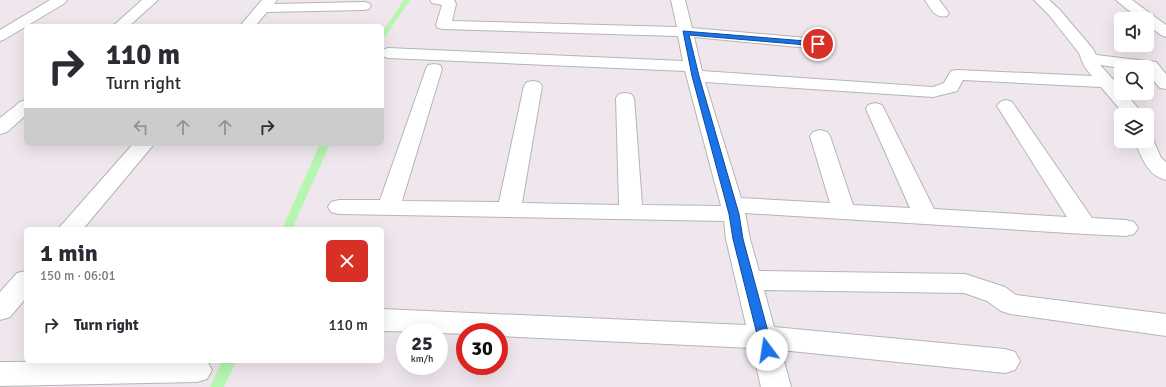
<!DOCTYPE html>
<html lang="en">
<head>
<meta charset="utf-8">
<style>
	:root { --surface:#fff; --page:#f7f7f7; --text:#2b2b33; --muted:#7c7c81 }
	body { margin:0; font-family:Signika,sans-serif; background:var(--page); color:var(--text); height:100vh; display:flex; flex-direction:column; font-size:15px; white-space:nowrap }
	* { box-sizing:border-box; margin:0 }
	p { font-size:13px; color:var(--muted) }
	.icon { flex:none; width:22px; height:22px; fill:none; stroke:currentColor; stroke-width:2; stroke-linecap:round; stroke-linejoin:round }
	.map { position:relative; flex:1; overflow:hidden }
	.panel { position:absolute; left:24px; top:227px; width:360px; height:136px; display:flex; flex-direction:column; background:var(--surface); border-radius:6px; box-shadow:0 4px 16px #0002 }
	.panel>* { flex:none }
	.guide { position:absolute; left:24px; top:24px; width:360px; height:122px; border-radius:6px; box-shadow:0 4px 16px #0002; background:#fff; color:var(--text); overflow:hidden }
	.buttons { position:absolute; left:1114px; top:12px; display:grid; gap:8px }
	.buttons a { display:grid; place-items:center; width:40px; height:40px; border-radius:6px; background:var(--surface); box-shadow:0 4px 16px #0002; font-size:20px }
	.speed { position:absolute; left:396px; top:323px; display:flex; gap:8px; font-size:20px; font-weight:700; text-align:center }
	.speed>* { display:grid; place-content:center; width:52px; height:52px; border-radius:50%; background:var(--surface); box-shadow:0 4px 16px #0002; line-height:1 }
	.speed small { font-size:10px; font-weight:400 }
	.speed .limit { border:6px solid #d22; background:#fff; color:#111 }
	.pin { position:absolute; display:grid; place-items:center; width:34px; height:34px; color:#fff; margin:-17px; border:2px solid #fff; border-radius:50%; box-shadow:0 1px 4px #0007 }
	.me { position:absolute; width:44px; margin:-22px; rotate:346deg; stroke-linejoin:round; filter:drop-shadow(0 0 3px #0008) }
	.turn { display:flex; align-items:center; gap:14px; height:84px; padding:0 16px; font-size:18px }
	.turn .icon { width:52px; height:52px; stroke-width:2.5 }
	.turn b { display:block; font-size:28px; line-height:34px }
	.lanes { display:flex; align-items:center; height:38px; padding:0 16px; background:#0003; justify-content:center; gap:20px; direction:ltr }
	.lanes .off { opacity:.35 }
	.round { display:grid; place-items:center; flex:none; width:42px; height:42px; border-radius:6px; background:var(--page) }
	.summary { display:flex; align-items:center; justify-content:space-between; height:68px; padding:0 16px }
	h1 { font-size:24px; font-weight:700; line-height:30px }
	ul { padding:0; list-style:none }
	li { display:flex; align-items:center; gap:12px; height:60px; padding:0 16px }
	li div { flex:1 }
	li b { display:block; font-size:15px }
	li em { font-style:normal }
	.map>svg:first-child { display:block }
</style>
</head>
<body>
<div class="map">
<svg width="1166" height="387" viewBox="0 0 1166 387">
	<rect width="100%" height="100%" fill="#efe7ed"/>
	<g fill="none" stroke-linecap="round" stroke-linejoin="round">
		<g fill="#b5f6b0" fill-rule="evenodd">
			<polygon points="404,0 410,0 384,38 382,39 382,32"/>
			<polygon points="320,144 330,144 292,229 282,229"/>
			<polygon points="222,361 236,361 224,387 210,387"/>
		</g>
		<g stroke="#b2b7b3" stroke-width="2">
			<g id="minor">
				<polygon points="50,0 67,0 65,3 5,39 0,41 0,30"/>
				<polygon points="142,0 158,0 129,26 113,26"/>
				<polygon points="262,0 277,0 274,4 364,2 369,3 371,6 369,9 364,10 267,12 255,26 240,26"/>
				<polygon points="430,0 454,0 456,4 452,21 677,27 671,0 685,0 692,28 818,39 824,41 826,44 824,47 818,49 694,37 702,71 933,87 944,83 951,71 957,70 1092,76 1084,66 1079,53 1049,15 1034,0 1049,0 1059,9 1093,49 1096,55 1156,62 1166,74 1166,89 1160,88 1147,73 1147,67 1121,68 1100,65 1121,88 1121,93 1125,93 1144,115 1125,115 1101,87 963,80 957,91 933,97 705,82 741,198 830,203 810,136 813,132 820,130 827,132 830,136 853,205 910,208 866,109 868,105 875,103 882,105 934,209 1067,217 997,106 1000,102 1006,100 1012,102 1092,218 1126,220 1134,222 1138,228 1134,234 1126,236 1085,234 745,213 750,239 759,271 965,274 1005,287 1016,295 1166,314 1166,336 1010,314 1001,311 987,301 964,293 764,290 774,327 1005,349 1015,352 1020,361 1015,370 1005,373 781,350 791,387 761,387 752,348 499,336 499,332 465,332 465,334 439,333 439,332 382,331 382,309 746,325 726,239 724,221 339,214 331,212 328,207 331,202 339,200 380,200 426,69 428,65 434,64 440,65 442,69 402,201 499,202 524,86 527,82 533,81 539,82 542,86 522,203 619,205 616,98 619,94 625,93 631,94 634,98 642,205 721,206 685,71 388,58 382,56 382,50 388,48 683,61 678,36 443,29 438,28 436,25 442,5 432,3"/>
				<path d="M 925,0 L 939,0 L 949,13 L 947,16 C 935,19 931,9 925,0 Z"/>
				<polygon points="1116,0 1132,0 1166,25 1166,37 1161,35 1147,25 1147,19 1139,19"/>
				<polygon points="26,100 26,115 7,132 0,134 0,118 20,102"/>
				<path d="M 1147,136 L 1152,137 L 1161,158 L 1166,162 L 1166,180 C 1148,176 1141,157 1135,141 L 1147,141 Z"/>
				<polygon points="133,144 154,144 83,229 58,229"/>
				<polygon points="26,271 26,298 10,317 0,320 0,292 17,273"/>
				<polygon points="207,361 212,370 207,379 197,382 0,386 0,362"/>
			</g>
		</g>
		<use href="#minor" fill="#fff" fill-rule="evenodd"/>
	</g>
	<polygon fill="#1a73e8" stroke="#114b97" points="683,31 818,42 821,44 818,46 689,35 699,76 739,214 743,239 773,350 771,353 767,355 762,353 761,350 733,239 729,214 692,76"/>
</svg>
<div class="buttons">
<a><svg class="icon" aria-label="sound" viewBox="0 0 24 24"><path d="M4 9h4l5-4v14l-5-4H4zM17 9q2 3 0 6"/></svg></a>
<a><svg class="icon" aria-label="search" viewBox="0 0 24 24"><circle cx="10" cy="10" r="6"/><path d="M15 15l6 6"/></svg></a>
<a><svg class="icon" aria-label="layers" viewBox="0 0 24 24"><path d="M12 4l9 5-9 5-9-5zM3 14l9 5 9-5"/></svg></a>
</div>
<div class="speed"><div>25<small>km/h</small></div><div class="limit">30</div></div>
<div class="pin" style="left:818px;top:44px;background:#d93025"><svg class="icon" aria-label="arrive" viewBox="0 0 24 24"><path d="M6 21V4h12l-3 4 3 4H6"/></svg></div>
<svg class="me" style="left:767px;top:350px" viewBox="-20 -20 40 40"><circle r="19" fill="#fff"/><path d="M0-13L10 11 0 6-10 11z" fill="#1a73e8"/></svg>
<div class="guide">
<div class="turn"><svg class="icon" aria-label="right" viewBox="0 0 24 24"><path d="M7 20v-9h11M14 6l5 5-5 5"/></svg><div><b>110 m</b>Turn right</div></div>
<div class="lanes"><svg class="icon off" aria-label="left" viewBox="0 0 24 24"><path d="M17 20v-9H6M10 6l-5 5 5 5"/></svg><svg class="icon off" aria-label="ahead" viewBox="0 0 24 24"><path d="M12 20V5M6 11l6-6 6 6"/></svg><svg class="icon off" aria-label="ahead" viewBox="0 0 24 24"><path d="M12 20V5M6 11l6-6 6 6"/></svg><svg class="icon" aria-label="right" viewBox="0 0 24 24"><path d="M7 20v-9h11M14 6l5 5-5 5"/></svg></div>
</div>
<section class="panel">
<div class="summary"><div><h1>1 min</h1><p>150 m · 06:01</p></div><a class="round" style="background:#d93025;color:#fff"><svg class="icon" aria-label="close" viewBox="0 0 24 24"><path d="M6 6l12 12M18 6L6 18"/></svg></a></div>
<ul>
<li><svg class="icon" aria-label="right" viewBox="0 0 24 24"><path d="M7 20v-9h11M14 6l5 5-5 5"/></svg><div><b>Turn right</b></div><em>110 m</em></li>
</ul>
</section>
</div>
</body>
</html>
